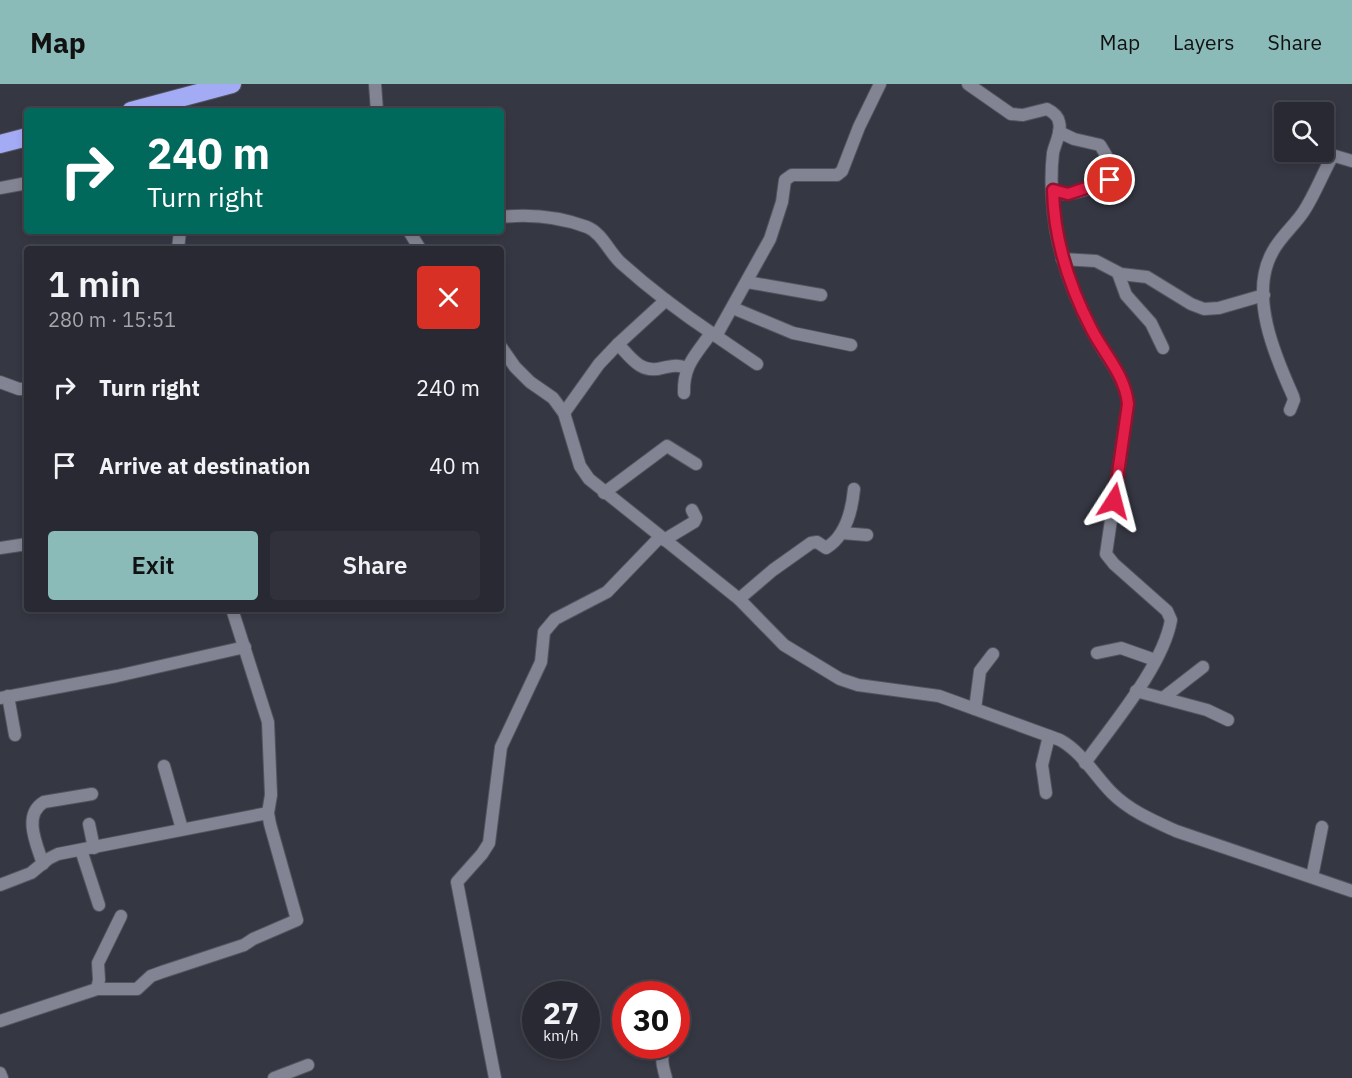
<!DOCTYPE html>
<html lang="en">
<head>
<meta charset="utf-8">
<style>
	:root { --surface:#282932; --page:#30313a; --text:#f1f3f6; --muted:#a5a6ac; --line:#44454d; --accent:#8bbbb9 }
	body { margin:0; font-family:"IBM Plex Sans",sans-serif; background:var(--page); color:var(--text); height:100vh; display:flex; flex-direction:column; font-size:22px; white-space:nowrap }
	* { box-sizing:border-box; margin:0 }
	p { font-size:20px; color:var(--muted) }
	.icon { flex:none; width:33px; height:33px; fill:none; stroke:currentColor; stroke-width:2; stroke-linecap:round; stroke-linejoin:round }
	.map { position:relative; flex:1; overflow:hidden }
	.details { position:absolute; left:24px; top:162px; width:480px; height:366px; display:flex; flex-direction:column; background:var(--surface); border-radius:6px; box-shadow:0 3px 9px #0003,0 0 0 2px var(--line) }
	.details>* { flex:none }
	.hud { position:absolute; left:24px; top:24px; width:480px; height:126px; border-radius:6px; box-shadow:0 3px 9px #0003,0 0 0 2px var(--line); background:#00695c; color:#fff; overflow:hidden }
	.fabs { position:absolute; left:1274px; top:18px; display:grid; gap:12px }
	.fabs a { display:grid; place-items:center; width:60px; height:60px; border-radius:6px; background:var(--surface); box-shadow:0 3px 9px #0003,0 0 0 2px var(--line); font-size:30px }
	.speed { position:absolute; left:522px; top:897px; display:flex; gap:12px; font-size:30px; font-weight:700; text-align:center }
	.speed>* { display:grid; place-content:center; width:78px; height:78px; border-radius:50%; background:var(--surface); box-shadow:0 3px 9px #0003,0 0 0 2px var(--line); line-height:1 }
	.speed small { font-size:15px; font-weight:400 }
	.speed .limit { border:9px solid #d22; background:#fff; color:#111 }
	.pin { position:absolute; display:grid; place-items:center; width:51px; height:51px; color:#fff; margin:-26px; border:3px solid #fff; border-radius:50%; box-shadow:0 2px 6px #0007 }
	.me { position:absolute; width:66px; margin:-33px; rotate:9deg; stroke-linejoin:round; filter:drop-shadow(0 0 4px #0008) }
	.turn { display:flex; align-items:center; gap:21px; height:126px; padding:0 24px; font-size:27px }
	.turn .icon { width:78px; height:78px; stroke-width:2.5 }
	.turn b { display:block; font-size:42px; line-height:51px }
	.round { display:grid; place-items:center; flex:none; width:63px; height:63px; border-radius:6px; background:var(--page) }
	.headline { display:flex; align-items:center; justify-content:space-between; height:102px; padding:0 24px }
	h1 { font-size:36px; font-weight:600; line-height:45px }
	.action { display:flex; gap:12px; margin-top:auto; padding:12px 24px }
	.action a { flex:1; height:69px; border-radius:6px; background:var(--accent); color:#111; font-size:24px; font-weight:600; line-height:69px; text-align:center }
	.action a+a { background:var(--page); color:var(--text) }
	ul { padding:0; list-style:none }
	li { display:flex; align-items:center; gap:18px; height:78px; padding:0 24px }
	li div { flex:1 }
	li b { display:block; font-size:22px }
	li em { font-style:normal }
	header { display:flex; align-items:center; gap:36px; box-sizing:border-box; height:84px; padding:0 30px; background:var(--accent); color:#111 }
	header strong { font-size:28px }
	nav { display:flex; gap:33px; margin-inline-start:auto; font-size:21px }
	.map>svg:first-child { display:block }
</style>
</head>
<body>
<header>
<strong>Map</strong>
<nav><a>Map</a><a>Layers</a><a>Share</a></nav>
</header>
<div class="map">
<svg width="1352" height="994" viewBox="0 0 1352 994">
	<rect width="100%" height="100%" fill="#353743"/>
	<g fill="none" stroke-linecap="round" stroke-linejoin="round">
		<g stroke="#52545f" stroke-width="14">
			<g id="minor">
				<polyline points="375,0 377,27"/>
				<path d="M 968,0 L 1011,30 L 1023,31 L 1047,25 C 1053,28 1058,32 1059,38 C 1062,48 1055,59 1053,69 C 1050,93 1052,124 1056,147 C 1063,184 1078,222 1096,254 C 1108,276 1125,294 1128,320 L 1106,470 L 1114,480 L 1167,527 L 1171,536 C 1163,582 1112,641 1085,679"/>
				<polyline points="0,104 27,99"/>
				<path d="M 1053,106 C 1057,108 1062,110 1067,110 C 1077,109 1106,100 1111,93 L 1106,71 L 1100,61 L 1074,55 L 1059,48"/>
				<path d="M 501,133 C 529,130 560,133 587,143 C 602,149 609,168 621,179 C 651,206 683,230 716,252 L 770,155 L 782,118 L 785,96 L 792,91 L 837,91 L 842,87 L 859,43 L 880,0"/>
				<polyline points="409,147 420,165"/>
				<polyline points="178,165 180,147"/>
				<polyline points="1062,175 1096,177 1121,190 1147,193 1191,220 1204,225 1219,224 1264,211"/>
				<polyline points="1118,189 1126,211 1151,239 1163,264"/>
				<polyline points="747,198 821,211"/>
				<polyline points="733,224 793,249 851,261"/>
				<polyline points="716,252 757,280"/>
				<path d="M 618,260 C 631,274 641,290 662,284 C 672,282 677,280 687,284"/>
				<path d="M 501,263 L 515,283 L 530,298 L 553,314 L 564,329 L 580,382 L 589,395 L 739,515 L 784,561 L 840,595 L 858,601 L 939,612 L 1060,656 C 1082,668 1095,692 1112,709 C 1130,727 1154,737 1176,747 L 1352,807"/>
				<polyline points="0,298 19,305 27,305"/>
				<path d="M 684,309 C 683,281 696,271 711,249"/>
				<path d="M 1290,326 L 1294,316 L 1293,312 C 1275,272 1248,210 1273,167 C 1281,152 1295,141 1304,127 C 1315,110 1322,91 1332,73 L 1335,72 L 1352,77"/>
				<polyline points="564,329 599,280 618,260 666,216"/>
				<polyline points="604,409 667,362 696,380"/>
				<polyline points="842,449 867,451"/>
				<polyline points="664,456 694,438 696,434 692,426"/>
				<polyline points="0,464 27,460"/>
				<path d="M 739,515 L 773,486 L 811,459 L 817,458 L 826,464 C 846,452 852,426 854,405"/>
				<polyline points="1097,569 1121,564 1155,576"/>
				<polyline points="1136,607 1207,626 1228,636"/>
				<polyline points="8,612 15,651"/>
				<polyline points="0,614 117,592 245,563"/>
				<polyline points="1163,614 1203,583"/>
				<polyline points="975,625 980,587 993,570"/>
				<polyline points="164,682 182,745"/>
				<polyline points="1046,709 1042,681 1049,652"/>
				<polyline points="89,740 94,764"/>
				<polyline points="81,766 99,821"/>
				<path d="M 43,780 C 37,761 22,731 44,718 L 92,710"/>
				<polyline points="1312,793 1322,743"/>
				<polyline points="0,801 31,789 48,775 58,770 268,729"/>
				<polyline points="97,905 99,896 98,879 121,832"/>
				<polyline points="0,937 97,905 137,905 151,892 162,888 244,861 253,855 297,836 270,740 268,729 271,711 268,638 232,525"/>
				<polyline points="0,989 2,994"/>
				<polyline points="274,994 308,981"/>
				<polyline points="495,994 457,798 482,770 489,759 501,663 541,578 544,548 555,535 607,508 660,453"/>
				<path d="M 666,994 C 663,983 659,972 667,962"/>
			</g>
		</g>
		<g stroke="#52545f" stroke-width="20">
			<g id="highway">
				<polyline points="131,27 232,0"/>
				<polyline points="0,60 27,53"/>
			</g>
		</g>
		<use href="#minor" stroke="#828493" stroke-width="12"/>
		<use href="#highway" stroke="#a4abf5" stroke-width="18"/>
	</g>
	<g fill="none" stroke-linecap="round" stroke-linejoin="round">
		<g stroke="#92132f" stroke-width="15">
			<path id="route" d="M 1110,96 L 1068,110 L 1053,106 C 1054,156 1069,202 1092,246 C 1105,271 1125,291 1128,320 L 1114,417"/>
		</g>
		<use href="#route" stroke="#e11d48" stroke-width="10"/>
	</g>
</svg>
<div class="fabs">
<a><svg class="icon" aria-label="search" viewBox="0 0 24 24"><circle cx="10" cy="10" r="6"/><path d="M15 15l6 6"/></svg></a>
</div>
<div class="speed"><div>27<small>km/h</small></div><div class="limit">30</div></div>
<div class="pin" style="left:1110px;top:96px;background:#d93025"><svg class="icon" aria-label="arrive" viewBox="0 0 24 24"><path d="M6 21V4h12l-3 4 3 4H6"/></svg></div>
<svg class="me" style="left:1114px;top:417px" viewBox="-20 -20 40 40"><path d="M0-17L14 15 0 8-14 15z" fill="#e11d48" stroke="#fff" stroke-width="4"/></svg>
<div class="hud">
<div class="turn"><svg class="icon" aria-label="right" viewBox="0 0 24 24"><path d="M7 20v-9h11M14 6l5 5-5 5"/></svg><div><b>240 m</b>Turn right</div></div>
</div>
<section class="details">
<div class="headline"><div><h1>1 min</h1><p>280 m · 15:51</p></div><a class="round" style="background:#d93025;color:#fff"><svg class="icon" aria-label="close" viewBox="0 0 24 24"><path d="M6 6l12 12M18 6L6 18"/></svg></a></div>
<ul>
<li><svg class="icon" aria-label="right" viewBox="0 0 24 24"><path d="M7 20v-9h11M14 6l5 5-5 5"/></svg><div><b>Turn right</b></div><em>240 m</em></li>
<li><svg class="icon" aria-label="arrive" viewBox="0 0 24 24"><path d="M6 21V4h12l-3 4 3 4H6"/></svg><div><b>Arrive at destination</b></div><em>40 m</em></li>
</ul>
<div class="action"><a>Exit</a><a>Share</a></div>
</section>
</div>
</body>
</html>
